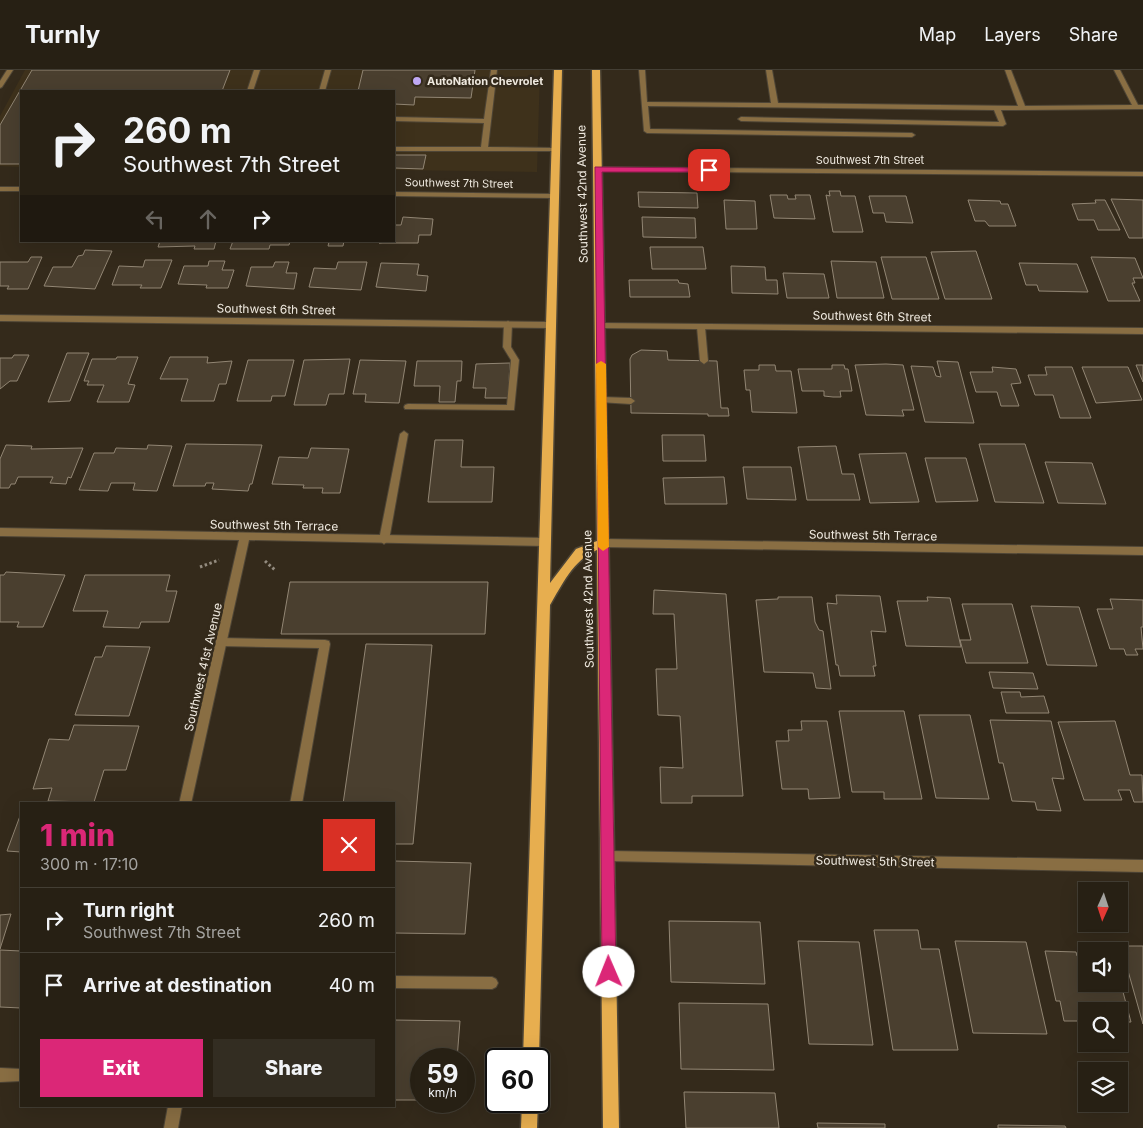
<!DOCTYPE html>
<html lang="en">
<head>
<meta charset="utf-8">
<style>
	:root { --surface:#272014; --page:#332d22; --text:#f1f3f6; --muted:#a4a3a0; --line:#433e34; --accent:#db2777 }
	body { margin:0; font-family:Inter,sans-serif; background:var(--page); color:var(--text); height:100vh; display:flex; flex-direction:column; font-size:19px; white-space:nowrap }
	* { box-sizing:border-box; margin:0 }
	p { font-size:16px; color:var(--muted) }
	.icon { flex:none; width:28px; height:28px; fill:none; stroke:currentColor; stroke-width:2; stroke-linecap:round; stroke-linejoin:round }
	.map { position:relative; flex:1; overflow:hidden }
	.sheet { position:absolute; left:20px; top:732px; width:375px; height:305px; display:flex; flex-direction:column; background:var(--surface); border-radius:0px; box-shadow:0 5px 20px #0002,0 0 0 1px var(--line) }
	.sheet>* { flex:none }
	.banner { position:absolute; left:20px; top:20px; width:375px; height:152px; border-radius:0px; box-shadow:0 5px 20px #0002,0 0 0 1px var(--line); background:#272014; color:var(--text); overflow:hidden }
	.needle { width:32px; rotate:183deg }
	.buttons { position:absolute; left:1078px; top:812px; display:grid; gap:10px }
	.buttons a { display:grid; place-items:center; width:50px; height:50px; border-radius:0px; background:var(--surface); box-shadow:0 5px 20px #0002,0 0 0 1px var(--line); font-size:25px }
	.speed { position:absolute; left:410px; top:978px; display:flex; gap:10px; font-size:25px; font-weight:700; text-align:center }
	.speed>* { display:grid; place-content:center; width:65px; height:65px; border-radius:50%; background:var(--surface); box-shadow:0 5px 20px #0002,0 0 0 1px var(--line); line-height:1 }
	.speed small { font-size:12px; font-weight:400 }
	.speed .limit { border:2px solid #111; border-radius:8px; background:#fff; color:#111 }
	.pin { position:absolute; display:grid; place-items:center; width:42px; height:42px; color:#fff; margin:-21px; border-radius:10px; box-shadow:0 2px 8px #0006 }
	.me { position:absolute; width:55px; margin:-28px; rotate:359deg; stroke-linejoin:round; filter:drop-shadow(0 0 4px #0008) }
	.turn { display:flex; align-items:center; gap:18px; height:105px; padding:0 20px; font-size:22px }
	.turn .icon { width:65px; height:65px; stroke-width:2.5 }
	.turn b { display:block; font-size:35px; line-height:42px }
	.lanes { display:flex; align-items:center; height:48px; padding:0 20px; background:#0003; justify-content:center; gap:25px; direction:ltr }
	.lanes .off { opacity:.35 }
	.round { display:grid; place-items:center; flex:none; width:52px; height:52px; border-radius:0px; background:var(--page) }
	.summary { display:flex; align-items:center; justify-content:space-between; height:85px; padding:0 20px }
	h1 { font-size:30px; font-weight:800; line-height:38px; color:var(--accent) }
	.primary-button { display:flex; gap:10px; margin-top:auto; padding:10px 20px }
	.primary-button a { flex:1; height:58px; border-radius:0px; background:var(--accent); color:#fff; font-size:20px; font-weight:800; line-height:58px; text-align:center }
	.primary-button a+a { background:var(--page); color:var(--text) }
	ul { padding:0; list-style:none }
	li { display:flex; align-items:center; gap:15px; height:65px; padding:0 20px; border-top:1px solid var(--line) }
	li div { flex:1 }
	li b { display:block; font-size:19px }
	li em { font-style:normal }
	header { display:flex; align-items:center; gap:30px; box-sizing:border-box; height:70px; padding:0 25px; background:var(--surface); border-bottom:1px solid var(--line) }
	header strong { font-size:24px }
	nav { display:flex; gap:28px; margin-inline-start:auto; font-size:18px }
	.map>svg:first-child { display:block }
</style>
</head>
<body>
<header>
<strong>Turnly</strong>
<nav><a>Map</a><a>Layers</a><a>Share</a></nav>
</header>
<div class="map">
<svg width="1143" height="1058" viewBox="0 0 1143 1058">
	<rect width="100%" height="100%" fill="#342a1b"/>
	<polygon fill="#3e311b" points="25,0 540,0 537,102 394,100 394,21 21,21 21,97 0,96 0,46"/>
	<g fill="#4a3f2f" stroke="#928674">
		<polygon points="32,0 230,0 222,21 21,21 21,94 0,94 0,55"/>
		<polygon points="363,0 475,0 471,28 415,27 414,35 394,34 394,21 358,21"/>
		<polygon points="394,85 426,85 423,99 394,98"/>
		<polygon points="829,121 840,121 841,126 855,126 863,162 833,162 826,125 830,126"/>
		<polygon points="638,122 697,123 698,138 639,137"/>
		<polygon points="770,125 787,125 788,129 796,129 795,125 810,125 815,149 774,148"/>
		<polygon points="869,126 906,126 913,153 886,152 884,143 873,143"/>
		<polygon points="1111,129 1143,130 1143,168 1129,168"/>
		<polygon points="724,130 755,131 757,159 726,159"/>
		<polygon points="968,130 1000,131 1001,134 1008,134 1016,156 989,156 985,151 975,151"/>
		<polygon points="1095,130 1105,130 1120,160 1098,160 1094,150 1078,150 1072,134 1096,133"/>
		<polygon points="403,147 433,149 431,165 419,165 418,173 379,173 394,171 394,155 401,155"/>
		<polygon points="642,147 695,148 696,168 643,167"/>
		<polygon points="160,171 216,171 214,179 194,179 195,176 158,177"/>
		<polygon points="233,171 290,171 289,175 270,175 269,179 230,179"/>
		<polygon points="344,171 343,176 328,176 329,172 308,172"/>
		<polygon points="650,177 703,177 706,199 652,199"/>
		<polygon points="85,180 112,181 95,219 44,216 53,197 72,197 78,186 83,185"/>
		<polygon points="976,181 992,229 945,229 931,182"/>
		<polygon points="31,187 42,187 28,219 7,219 9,216 0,216 0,192 28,192"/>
		<polygon points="881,187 926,187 939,229 892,229"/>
		<polygon points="1091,187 1135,188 1143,208 1133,208 1135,213 1132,213 1140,231 1108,231"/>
		<polygon points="145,190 172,190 161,218 140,218 142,215 112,215 119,196 143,197"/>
		<polygon points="209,191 225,191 222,200 234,200 228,218 206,218 207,215 178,214 184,196 208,196"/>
		<polygon points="831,191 876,192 884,228 837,228"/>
		<polygon points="275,192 289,192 286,203 297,203 294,219 246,216 251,197 273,197"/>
		<polygon points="338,192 367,192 361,220 309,217 314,198 336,199"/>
		<polygon points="381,193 419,194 417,205 428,206 426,221 376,217"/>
		<polygon points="1019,193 1077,194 1088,222 1039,221 1037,215 1026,215"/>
		<polygon points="731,196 765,197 766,210 777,210 778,224 732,223"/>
		<polygon points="783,203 824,204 829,228 787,228"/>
		<polygon points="629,210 678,210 679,213 688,214 690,227 630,227"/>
		<polygon points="641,280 667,281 668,290 717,291 721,338 728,338 729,346 708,346 708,344 631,343 630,289 632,285"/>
		<polygon points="67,283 89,283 70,331 48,332"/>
		<polygon points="14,285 29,285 17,311 10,311 0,319 0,288 12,288"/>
		<polygon points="117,287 138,287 128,314 135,315 129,332 97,332 104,315 87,315 89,311 84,311 92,289 116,289"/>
		<polygon points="170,287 208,287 207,293 232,291 226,314 219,314 214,331 181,331 188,309 160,309"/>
		<polygon points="350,289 344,324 329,324 326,335 294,335 304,290"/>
		<polygon points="248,290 294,290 285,326 272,326 271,331 237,331"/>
		<polygon points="360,290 406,291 399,333 365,332 366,324 353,324"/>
		<polygon points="417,291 462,291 461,311 457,311 455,332 439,332 440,316 414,316"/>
		<polygon points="937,291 958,292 974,353 925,352 911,296 933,297 936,306 941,307"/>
		<polygon points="510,293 508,328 485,328 486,318 473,318 476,294"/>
		<polygon points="886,294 903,295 914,340 902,340 904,346 866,345 855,295"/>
		<polygon points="759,295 775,295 776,301 791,301 797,343 752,342 750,320 746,320 744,300 759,300"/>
		<polygon points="832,295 844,295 845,299 848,299 852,321 840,321 841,327 833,327 824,326 824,321 802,321 798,299 832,299"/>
		<polygon points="1136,295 1143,295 1143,312"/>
		<polygon points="992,297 1016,299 1021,313 1011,314 1019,336 1001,336 997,322 976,322 970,302 993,302"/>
		<polygon points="1045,297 1072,297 1091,348 1060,348 1053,325 1035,325 1028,305 1047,305"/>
		<polygon points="1082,297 1128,297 1142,330 1096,333"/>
		<polygon points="662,365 704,365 706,391 663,391"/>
		<polygon points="435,370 463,370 461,397 494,397 492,432 428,432"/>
		<polygon points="186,374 262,375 252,414 250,414 248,421 212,419 214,413 206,413 205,416 173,416"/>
		<polygon points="979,374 1025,374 1044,433 995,432"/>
		<polygon points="6,375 32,376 31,379 83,378 71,408 68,407 66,414 50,413 53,407 18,407 15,414 11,414 9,418 0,418 0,389"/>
		<polygon points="148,375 172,376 157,421 133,420 135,413 111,413 108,421 79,420 94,383 114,383 116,378 147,379"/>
		<polygon points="836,376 842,404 854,404 860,430 807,430 798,377"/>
		<polygon points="311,378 349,379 340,423 322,423 323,418 303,418 304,415 272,414 279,387 308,388"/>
		<polygon points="906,383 919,432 870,433 859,384"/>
		<polygon points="925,388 966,388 978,431 936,432"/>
		<polygon points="1045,392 1092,393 1106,434 1058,433"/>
		<polygon points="743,397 791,397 796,430 747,429"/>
		<polygon points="724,407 727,434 665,434 663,408"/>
		<polygon points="6,502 65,505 43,557 17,557 19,552 0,552 0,505 4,505"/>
		<polygon points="85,505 170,505 166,521 177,521 169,552 141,552 139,558 103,557 108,541 73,541"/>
		<polygon points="290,512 488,512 485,564 281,564"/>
		<polygon points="654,520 726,524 743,726 692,726 692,733 661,733 660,697 683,698 680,646 658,645 656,599 677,599 674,544 653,544"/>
		<polygon points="836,525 880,526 886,562 871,561 876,596 873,596 875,606 840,606 838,595 836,595 827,533 837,534"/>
		<polygon points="778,527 812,527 815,552 819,560 823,561 831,619 816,618 813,603 764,602 756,530 778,529"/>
		<polygon points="927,527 950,528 961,577 906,576 897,531 928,531"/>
		<polygon points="1110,529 1143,530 1143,557 1141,557 1143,579 1135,579 1138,585 1126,585 1124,579 1110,579 1097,539 1113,539"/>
		<polygon points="962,534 1012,534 1028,593 966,593 960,570 971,570"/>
		<polygon points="1031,536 1079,537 1097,596 1047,595"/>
		<polygon points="366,574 432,575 413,774 394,774 394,734 343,734"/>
		<polygon points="106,576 150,577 129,646 75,645 95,587 102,587"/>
		<polygon points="989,602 1033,603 1038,619 993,618"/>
		<polygon points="1001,622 1020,622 1021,627 1044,626 1049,643 1006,643"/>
		<polygon points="839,641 904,641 922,729 884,729 884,722 852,722"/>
		<polygon points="919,645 970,645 989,729 936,728"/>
		<polygon points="990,650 1051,651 1064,709 1052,708 1061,741 1037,740 1035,732 1012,731 1003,693 999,693"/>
		<polygon points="801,651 827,651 840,728 809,729 808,719 782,719 776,671 789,671 788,660 802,660"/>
		<polygon points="1115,651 1130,705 1142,705 1143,732 1134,732 1130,720 1118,720 1122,730 1084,730 1058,652"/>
		<polygon points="74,655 139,656 126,700 104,700 94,732 48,731 52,718 33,719 49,669 69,670"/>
		<polygon points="20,746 21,782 7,781"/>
		<polygon points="394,791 471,793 465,864 394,863"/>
		<polygon points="11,844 0,879 0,845"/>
		<polygon points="669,851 760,852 765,914 671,912"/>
		<polygon points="874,860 918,860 921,879 939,879 958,980 893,980"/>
		<polygon points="798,871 859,872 873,975 809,974"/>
		<polygon points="955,871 1026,872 1047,964 973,963"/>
		<polygon points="1092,876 1111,876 1112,881 1093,881"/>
		<polygon points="1121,876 1143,876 1143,954"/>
		<polygon points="0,880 21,881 21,938 0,937"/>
		<polygon points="1045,881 1076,882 1077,886 1086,886 1086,914 1119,914 1119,907 1131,952 1119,952 1119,941 1086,941 1086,951 1064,951 1060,931 1056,931"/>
		<polygon points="679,933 768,934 774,1000 681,999"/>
		<polygon points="394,950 460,951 457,989 421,989 421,1030 394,1030"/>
		<polygon points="684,1022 775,1023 779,1058 686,1058"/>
		<polygon points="817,1053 885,1054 885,1058 818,1058"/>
		<polygon points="998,1055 1065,1056 1066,1058 998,1058"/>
	</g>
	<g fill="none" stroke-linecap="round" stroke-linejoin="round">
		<g stroke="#4e4536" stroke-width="2">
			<g id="lane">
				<polygon points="254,0 260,0 253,21 247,21"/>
				<polygon points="325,0 331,0 325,21 319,21"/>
				<polygon points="491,0 497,0 488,77 556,78 560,80 558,81 394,81 394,77 481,77 484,53 394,51 394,47 484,49"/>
				<polygon points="639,0 645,0 647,32 771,33 766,0 772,0 778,33 1018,36 1005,0 1011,0 1025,36 1132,35 1114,0 1120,0 1138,35 1143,35 1143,39 1001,40 1006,54 1003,56 741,51 738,49 741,47 999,52 994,40 648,36 650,59 912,63 915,65 912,67 647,63 644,61"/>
				<polygon points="508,251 512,254 511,277 519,290 514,340 405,339 404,337 405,335 408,334 507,335 511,290 503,277 504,254"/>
				<polygon points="701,254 705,257 708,291 704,294 700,291 697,257"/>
				<polygon points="602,327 631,328 635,331 631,334 599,332 598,330"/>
				<polygon points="404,361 408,364 389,470 384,474 379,470 400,364"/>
				<polygon points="221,568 325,570 329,571 330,574 302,734 290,734 319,578 221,576 217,575 216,572 217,569"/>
				<polygon points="394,906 492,907 496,909 498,913 496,917 492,919 394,918"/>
				<polygon points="168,1036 182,1036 178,1058 164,1058"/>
			</g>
		</g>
		<g stroke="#4e4536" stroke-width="2">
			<g id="street">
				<polygon points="7,0 13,0 2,17 0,18 0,11"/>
				<polygon points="595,97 1143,102 1143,106 598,101 594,99"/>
				<rect x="0" y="117" width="21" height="4"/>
				<polygon points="394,122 555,124 559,126 555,128 394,126"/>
				<polygon points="0,245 551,252 555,255 551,258 0,251"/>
				<polygon points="600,253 1143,258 1143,264 597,258 597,254"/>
				<polygon points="0,458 546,468 551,472 546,476 249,470 191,734 179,734 239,470 0,466"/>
				<polygon points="603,469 1143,477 1143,485 603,477 598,473"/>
				<polygon points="608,781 1143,790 1143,802 608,791 604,790 602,786 604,782"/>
				<polygon points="0,998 21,999 21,1011 0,1012"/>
			</g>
		</g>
		<g stroke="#4e4536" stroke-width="3">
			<g id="primary">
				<path d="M 554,0 L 562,0 L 550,513 L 576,479 L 597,471 L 592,0 L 600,0 L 619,1058 L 603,1058 L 597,480 C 573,490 562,515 550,535 L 539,989 L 523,989 Z"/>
				<polygon points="522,1031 538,1031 537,1058 521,1058"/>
			</g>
		</g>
		<g stroke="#938b7f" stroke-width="3" stroke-dasharray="2.5 2.5" stroke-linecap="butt">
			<polyline points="265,491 275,500"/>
			<polyline points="200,497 219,490"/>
		</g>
		<use href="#lane" fill="#896e43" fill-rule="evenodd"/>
		<use href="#street" fill="#896e43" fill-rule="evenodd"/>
		<use href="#primary" fill="#e7ae4f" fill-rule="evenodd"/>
	</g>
	<polygon fill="#db2777" stroke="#8e194d" points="595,97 709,98 713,100 709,102 602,102 616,902 614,907 609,910 604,907 602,902"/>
	<polygon fill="#f59e0b" points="601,291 606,294 609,477 603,481 598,477 596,294"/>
	<circle fill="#bfa8f4" stroke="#342a1b" stroke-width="2" cx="417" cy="11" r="5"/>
	<g text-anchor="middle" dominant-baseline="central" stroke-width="5" stroke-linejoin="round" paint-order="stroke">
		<g font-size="11" font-weight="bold" fill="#efe9df" stroke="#342a1b" text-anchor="start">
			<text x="427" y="11">AutoNation Chevrolet</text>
		</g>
		<g font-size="11" fill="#efe9df" stroke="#342a1b">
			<text x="870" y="90">Southwest 7th Street</text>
			<text transform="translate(459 113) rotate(1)">Southwest 7th Street</text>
		</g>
		<g font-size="12" fill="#efe9df" stroke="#342a1b">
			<text transform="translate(582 124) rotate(-91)">Southwest 42nd Avenue</text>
			<text transform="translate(276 239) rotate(1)">Southwest 6th Street</text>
			<text transform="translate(872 246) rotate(1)">Southwest 6th Street</text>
			<text transform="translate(274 455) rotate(1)">Southwest 5th Terrace</text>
			<text transform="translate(873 465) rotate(1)">Southwest 5th Terrace</text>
			<text transform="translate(588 529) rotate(-91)">Southwest 42nd Avenue</text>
			<text transform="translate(203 597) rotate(-77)">Southwest 41st Avenue</text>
			<text transform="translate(875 791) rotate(1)">Southwest 5th Street</text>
		</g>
	</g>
</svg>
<div class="buttons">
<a><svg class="needle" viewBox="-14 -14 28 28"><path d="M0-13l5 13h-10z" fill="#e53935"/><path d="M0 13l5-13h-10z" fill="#a4a3a0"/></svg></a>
<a><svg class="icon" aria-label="sound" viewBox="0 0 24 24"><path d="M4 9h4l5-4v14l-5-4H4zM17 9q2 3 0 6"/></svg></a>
<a><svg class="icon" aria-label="search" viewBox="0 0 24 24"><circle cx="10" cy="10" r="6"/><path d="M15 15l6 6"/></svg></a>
<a><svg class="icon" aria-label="layers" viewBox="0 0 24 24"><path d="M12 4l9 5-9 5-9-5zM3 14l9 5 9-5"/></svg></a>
</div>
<div class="speed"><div>59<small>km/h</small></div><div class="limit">60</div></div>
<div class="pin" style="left:709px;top:100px;background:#d93025"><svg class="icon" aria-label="arrive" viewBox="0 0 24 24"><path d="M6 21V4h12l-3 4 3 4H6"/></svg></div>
<svg class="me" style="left:609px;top:902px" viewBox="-20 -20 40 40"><circle r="19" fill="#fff"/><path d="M0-13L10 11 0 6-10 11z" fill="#db2777"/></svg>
<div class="banner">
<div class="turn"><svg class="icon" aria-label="right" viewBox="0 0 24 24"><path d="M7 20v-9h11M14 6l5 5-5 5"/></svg><div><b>260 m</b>Southwest 7th Street</div></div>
<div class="lanes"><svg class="icon off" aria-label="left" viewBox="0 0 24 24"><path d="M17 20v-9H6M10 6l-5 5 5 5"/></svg><svg class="icon off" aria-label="ahead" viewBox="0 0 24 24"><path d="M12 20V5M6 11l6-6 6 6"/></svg><svg class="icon" aria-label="right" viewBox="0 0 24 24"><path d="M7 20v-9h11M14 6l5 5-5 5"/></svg></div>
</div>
<section class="sheet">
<div class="summary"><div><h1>1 min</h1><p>300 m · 17:10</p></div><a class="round" style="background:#d93025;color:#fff"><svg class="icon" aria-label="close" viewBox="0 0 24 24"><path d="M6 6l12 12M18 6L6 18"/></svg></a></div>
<ul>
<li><svg class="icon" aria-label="right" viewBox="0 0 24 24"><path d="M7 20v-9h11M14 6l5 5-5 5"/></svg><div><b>Turn right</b><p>Southwest 7th Street</p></div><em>260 m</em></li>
<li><svg class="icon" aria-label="arrive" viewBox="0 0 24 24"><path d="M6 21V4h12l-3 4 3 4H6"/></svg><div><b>Arrive at destination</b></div><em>40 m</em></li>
</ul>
<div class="primary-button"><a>Exit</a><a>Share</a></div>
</section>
</div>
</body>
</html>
